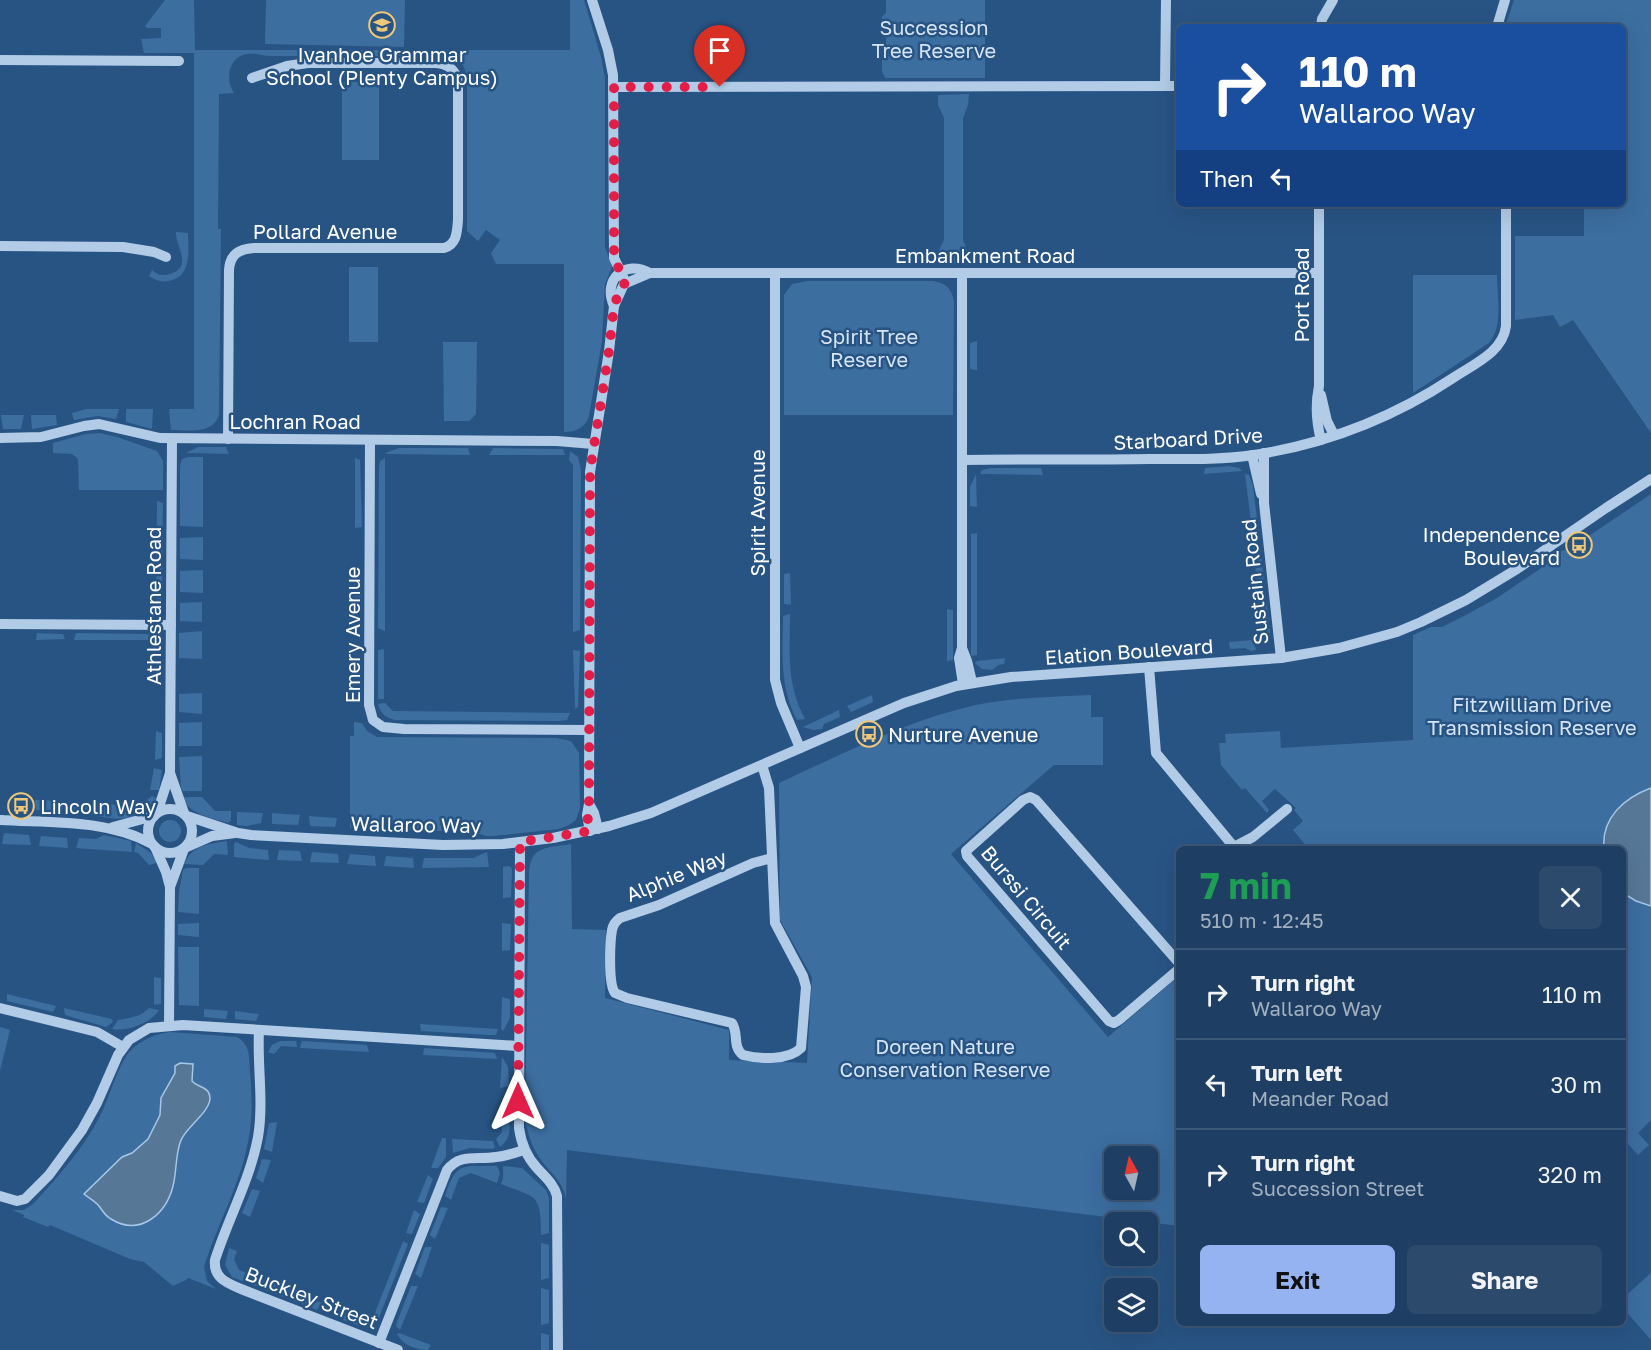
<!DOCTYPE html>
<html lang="en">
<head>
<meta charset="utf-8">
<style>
	:root { --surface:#1e3f63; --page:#2b4a6c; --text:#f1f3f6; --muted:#a1afbe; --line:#3c5878; --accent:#95b2f1 }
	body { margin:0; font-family:"Golos Text",sans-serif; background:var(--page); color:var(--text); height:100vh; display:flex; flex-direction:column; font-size:22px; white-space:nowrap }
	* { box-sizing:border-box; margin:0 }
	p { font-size:20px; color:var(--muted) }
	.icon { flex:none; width:33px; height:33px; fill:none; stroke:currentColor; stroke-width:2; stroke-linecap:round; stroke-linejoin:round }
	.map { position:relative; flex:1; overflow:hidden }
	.panel { position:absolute; left:1176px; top:846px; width:450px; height:480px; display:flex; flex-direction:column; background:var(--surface); border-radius:9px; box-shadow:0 6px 24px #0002,0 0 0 2px var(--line) }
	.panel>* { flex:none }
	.hud { position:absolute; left:1176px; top:24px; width:450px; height:183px; border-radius:9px; box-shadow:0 6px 24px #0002,0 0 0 2px var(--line); background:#1a4fa0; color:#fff; overflow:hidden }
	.needle { width:39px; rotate:352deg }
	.tools { position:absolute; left:1104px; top:1146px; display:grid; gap:12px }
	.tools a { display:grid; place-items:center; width:54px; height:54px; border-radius:9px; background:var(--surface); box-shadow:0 6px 24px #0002,0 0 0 2px var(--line); font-size:30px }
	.pin { position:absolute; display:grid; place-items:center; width:51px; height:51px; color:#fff; margin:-62px -26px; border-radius:50% 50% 50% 0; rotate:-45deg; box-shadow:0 0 6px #0007 }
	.pin .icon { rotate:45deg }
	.me { position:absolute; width:66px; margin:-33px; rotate:0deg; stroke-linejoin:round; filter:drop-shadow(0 0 4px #0008) }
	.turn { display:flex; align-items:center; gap:21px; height:126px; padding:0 24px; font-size:27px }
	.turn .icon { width:78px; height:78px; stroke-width:2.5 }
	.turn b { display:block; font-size:42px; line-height:51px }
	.then { display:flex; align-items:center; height:57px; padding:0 24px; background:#0003; gap:12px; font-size:22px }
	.round { display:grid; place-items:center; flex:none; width:63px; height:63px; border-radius:9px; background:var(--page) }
	.headline { display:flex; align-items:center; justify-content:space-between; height:102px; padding:0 24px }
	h1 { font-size:36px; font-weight:700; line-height:45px; color:#1e9e55 }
	.button { display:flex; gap:12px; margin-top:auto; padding:12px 24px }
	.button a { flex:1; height:69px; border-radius:9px; background:var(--accent); color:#111; font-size:24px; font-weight:700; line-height:69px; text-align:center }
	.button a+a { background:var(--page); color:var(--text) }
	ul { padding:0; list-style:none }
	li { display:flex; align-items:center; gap:18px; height:90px; padding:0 24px; border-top:2px solid var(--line) }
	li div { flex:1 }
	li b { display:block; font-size:22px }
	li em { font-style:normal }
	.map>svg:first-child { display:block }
</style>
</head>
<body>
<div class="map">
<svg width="1651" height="1350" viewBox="0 0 1651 1350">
	<rect width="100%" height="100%" fill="#285484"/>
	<g fill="#3c6ea0" fill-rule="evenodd">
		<path d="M 165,0 L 194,0 L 195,50 L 570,50 L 570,0 L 584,0 L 601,57 L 605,78 L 605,247 L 612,267 L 605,284 L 602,341 L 589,416 C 585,428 576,432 564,432 L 564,264 L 496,264 L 491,253 L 500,240 L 486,230 L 478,241 L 467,231 L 467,78 C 465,63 458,57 443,56 L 268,56 C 260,55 251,52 243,55 C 227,61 226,81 234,93 L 219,94 L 218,229 L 221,229 L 219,415 C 213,435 187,430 171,430 L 169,409 L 194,409 L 194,53 L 144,53 L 141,39 L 161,38 L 161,28 L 147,28 L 145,26 Z"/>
		<polygon points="266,0 405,0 404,47 265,44"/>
		<polygon points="886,0 985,0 985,78 885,78 882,71 882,54 886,50 886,36 882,31 882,17 886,13"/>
		<polygon points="1514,0 1651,0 1651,433 1573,320 1560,327 1553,315 1515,320 1515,236 1584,236 1584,204 1623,204 1623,27 1505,27"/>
		<rect x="342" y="82" width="37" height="78"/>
		<polygon points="969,94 968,105 963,118 963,240 969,254 969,265 937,264 937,254 944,240 944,118 938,105 938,95"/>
		<path d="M 176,232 L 188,233 C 188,249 192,275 172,280 C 163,283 156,281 149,276 L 152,270 C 157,275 163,276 170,274 C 194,267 175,246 176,232 Z"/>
		<rect x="349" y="267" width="29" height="75"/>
		<path d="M 1413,275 L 1497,275 C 1497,296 1504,326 1489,343 L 1413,393 Z"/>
		<path d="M 808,281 L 933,281 C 946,283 952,289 954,302 L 953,415 L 784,415 L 784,295 L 792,284 Z"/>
		<polygon points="977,341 977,370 970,369 970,343"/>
		<polygon points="443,342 477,342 476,414 469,421 444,421"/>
		<polygon points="86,409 119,409 116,419 98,416 74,420 72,413"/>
		<polygon points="126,409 153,409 152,429 126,422"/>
		<polygon points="1,415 24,415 21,429 3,429"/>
		<polygon points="31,415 56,415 57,425 32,429"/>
		<polygon points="100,433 117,437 157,451 163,461 163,490 79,490 78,459 72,454 53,453 53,443 85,434"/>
		<polygon points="198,447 226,447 229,454 186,453"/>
		<polygon points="399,448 468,448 470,455 387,454 385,453"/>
		<polygon points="493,448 563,449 565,455 489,455"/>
		<polygon points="570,451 578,457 581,470 580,630 573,632 573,465 569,460"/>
		<polygon points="188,457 203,457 203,527 180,526 180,466 182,459"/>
		<polygon points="355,458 360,460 362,527 355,528"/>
		<polygon points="385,458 385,631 378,628 379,468 380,461"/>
		<polygon points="1229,466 1239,468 1242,471 1204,474 1205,468"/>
		<polygon points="990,468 1041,468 1043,475 980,474 982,470"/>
		<polygon points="976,474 977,507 970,506 970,487"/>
		<polygon points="1245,474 1249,475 1253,486 1259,535 1253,538"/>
		<polygon points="1651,494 1651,1120 1638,1133 1649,1145 1638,1155 1627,1143 1623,1146 1623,849 1309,849 1293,830 1303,821 1294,810 1296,808 1275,789 1262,801 1269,810 1267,813 1245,788 1242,790 1221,765 1219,743 1226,743 1225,734 1280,731 1281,748 1413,740 1413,635 1431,627 1442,627 1464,616 1497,598 1553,560 1558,551 1568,550"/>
		<polygon points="157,501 163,503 162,601 156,611"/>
		<polygon points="977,533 977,655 971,656 971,534"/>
		<polygon points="203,537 203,560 180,559 180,538"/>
		<polygon points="1253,546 1260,547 1270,633 1263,634"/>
		<polygon points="355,569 361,571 361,606 354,608"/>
		<polygon points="203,570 203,593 180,592 180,571"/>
		<polygon points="790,573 791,605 784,604 784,574"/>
		<polygon points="202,602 202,622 180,621 180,603"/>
		<polygon points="947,609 953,610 953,660 947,661"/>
		<path d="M 790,614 C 790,653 786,683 805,719 L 797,720 C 779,686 783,653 783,616 Z"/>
		<polygon points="202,631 202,659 179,658 179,633"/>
		<polygon points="37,633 63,634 65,639 36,640"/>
		<polygon points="76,633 145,634 151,635 152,640 74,640"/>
		<polygon points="1253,640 1256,650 1251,651 1245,648 1230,649 1229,642"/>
		<polygon points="384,649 384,699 378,699 378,650"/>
		<polygon points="573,650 580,651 578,707 575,709"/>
		<polygon points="1005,658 1004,664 998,665 992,670 982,669 975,663 977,661"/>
		<polygon points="202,693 202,714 179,712 179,694"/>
		<polygon points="872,695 873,702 851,712 847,706"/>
		<path d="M 1091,695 L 1091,717 L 1103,717 L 1103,765 L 1054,765 L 951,854 L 1108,1037 L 1179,976 L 1179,1226 L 567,1150 L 566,1199 C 563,1181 551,1174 541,1160 C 531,1146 527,1132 525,1116 L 529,872 C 531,845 548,848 571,844 L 572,929 L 606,930 L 605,998 L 729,1030 L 729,1060 L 807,1063 L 812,977 L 780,920 L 779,783 C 842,754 908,720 976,705 C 1013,697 1053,697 1091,695 ZM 1114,1156 L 1148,1156 L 1148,1190 L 1114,1190 Z"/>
		<path d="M 385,703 L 393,711 L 570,713 L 567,720 L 559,721 L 395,720 C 386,718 380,713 378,704 Z"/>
		<polygon points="839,710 840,717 824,724 822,729 813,730 803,727"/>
		<polygon points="202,722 202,746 179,746 179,723"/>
		<polygon points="354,722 362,723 367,731 377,737 556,738 571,741 579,753 580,808 576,820 569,825 559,829 493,836 486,836 475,832 350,828 350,736 354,736"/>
		<polygon points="156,731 162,733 162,758 155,760"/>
		<polygon points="202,756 202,791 183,791 181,789 179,757"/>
		<polygon points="154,768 162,770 159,790 150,790"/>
		<polygon points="152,796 156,798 148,811 139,815 137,813 138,807"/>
		<path d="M 186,797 L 202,797 L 215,811 L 231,811 L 231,820 L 228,823 C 212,818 190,815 183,798 Z"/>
		<polygon points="35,800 64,801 62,812 36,810"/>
		<path d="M 73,802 L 134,806 L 133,817 C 110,822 97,814 74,812 Z"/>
		<polygon points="237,812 263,813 261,823 247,826 237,825"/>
		<polygon points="272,813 300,815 298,825 272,824"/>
		<polygon points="309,816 337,818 335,827 310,826"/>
		<circle cx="170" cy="831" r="11"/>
		<polygon points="4,833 29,835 31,845 2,844"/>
		<polygon points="104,835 131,841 132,852 76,848 79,838 96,839"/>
		<polygon points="41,836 67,838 68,848 39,846"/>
		<path d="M 227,841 L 228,855 L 214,854 L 203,865 L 184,864 C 192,845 209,844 227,841 Z"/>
		<polygon points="236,842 249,848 268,850 269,860 234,857 234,844"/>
		<polygon points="136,843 151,853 157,863 149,865 138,853 134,852"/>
		<polygon points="279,850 300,851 302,861 277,860"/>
		<polygon points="312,852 338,854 339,863 310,862"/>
		<polygon points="487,852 489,867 422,868 424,858 473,858"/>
		<polygon points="350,854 375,856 376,866 347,864"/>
		<polygon points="386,856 413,858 414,868 384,866"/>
		<polygon points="508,866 511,867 512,870 511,897 503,898 503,867"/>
		<polygon points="186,868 199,868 199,914 178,912 179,892 183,870"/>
		<polygon points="199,923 199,937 178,935 178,924"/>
		<polygon points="502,923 511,924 510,950 502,951"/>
		<polygon points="178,947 199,947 199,1006 179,1005"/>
		<polygon points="154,977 161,978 161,1004 154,1005"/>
		<polygon points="7,994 56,1006 53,1012 7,1001"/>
		<polygon points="502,997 510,999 510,1018 503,1031 501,1029"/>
		<polygon points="64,1008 112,1019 113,1022 106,1027 65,1015"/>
		<path d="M 149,1008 L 159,1010 C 151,1023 127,1032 112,1029 L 118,1020 C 129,1018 141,1017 149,1008 Z"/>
		<polygon points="204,1009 228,1011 226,1019 204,1017"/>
		<polygon points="235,1011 259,1014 256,1021 235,1019"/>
		<polygon points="420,1024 498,1029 496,1035 488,1035 421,1031"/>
		<polygon points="0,1027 10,1030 0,1071"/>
		<path d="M 170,1032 L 237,1037 C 251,1045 249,1058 250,1073 C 252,1096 253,1119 248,1142 C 240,1185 217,1225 204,1267 L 207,1281 L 216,1289 L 188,1278 L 186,1280 L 173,1286 L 144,1262 L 130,1259 L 50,1225 L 48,1227 L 23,1217 L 24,1215 L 12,1210 L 24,1210 L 33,1204 C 58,1177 83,1149 100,1116 C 110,1097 118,1063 132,1049 C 143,1039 156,1034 170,1032 Z"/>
		<polygon points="280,1041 296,1041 297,1047 281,1046 274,1054 268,1052 272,1045"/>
		<polygon points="302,1041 367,1045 369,1052 300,1048"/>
		<polygon points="424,1048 495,1053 497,1059 423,1055"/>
		<polygon points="502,1057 508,1067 509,1086 500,1088"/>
		<path d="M 500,1114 L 508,1115 C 510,1127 512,1138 500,1147 L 496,1139 L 502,1132 Z"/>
		<polygon points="277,1122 272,1152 264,1149 269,1123"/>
		<polygon points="442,1138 446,1138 446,1157 438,1168 431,1168"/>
		<polygon points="452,1139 493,1141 495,1147 493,1149 470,1148 453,1153"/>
		<polygon points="262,1159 271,1160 263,1183 256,1178"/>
		<path d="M 472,1166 L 497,1166 L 500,1173 L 497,1183 L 471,1173 L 459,1178 L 451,1200 L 445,1196 C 451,1180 453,1167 472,1166 Z"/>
		<path d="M 503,1166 L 522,1168 L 546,1190 L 549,1198 L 549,1233 L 541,1235 C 541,1193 537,1198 501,1184 L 503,1178 Z"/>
		<polygon points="428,1175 433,1179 424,1203 417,1202"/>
		<polygon points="252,1189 260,1191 250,1217 242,1213"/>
		<polygon points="441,1207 448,1208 435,1239 430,1235"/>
		<polygon points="414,1210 420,1214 412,1234 406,1233"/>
		<polygon points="403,1241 408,1244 380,1315 378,1319 373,1318"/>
		<polygon points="541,1243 549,1245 549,1278 541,1280"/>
		<polygon points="425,1247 432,1247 421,1278 415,1274"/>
		<polygon points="229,1248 237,1251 234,1259 239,1270 322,1303 317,1310 232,1277 225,1265"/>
		<polygon points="1651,1273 1651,1340 1623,1308 1623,1298"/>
		<polygon points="411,1286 418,1286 400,1330 396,1326 397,1322"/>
		<polygon points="541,1288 549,1290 549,1323 541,1325"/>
		<polygon points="345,1312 371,1321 371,1325 360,1326 343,1320"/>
		<path d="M 399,1333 L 431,1345 L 428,1350 C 416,1350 403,1345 397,1334 Z"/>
		<polygon points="541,1333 549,1335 549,1350 541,1350"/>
	</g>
	<g fill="#577797" stroke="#a6c7e7" stroke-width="1.5">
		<path d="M 1651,788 L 1651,906 L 1636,901 L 1623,893 L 1623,849 L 1604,849 C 1601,818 1624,798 1651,788 Z"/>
		<path d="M 180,1063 L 193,1064 L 192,1081 C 198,1088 210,1086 210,1099 C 208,1114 187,1126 181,1140 C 175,1155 177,1171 173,1186 C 166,1214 140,1237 111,1219 C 105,1216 103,1211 99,1206 C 95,1201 89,1198 84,1194 L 122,1157 L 132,1153 L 148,1139 L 160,1115 L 161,1098 L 175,1073 L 175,1066 Z"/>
	</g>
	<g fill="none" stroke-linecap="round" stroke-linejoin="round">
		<g stroke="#b2cce7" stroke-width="10">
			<polyline points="592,0 608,50 613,75 614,258 624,279"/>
			<polyline points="1321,27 1322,19 1333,0"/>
			<polyline points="1497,27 1505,0"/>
			<polyline points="0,60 179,61"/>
			<polyline points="1165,86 1166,0"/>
			<polyline points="614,87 1179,86"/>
			<path d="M 1319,204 L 1319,386 C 1315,405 1316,421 1321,440"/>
			<polyline points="0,246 123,247 154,252 166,257"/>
			<polyline points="775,273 775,680 781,703 800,748"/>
			<polyline points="962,273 962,648 959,658 963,684"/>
			<path d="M 614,306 C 602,279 625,259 650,273 L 1319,273"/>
			<polyline points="1321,395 1327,421 1334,435"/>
			<polyline points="0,438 41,437 84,426 99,424 160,438 557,441 593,444"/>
			<polyline points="172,439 170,773 184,813"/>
			<path d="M 228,439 L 229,270 C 230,254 239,249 254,248 L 444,248 C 457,244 457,232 458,220 L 458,81 C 455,69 448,64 436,63 L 308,63 L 287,66 L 252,78"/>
			<polyline points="370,440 369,705 373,720 383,727 404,729 588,730"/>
			<polyline points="1264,453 1264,503 1281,658"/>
			<polyline points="1252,455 1261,494"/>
			<path d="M 962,460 C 1025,459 1087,460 1150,459 C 1185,459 1220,460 1254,455 C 1325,444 1394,417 1453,378 C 1474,364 1503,352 1506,326 L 1506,204"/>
			<polyline points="0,624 171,625"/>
			<polyline points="962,648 967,661 972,682"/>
			<polyline points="1149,667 1156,753 1234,847 1231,849"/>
			<path d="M 762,765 L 769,788 L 775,923 L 803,976 L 806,987 L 801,1048 C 788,1061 759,1059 743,1055 C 732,1047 739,1033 732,1023 L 627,998 L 615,993 C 608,984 610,942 612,930 C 613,924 616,921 620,918 L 659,905 L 753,863 L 772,858"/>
			<polyline points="589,804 594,813 598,829"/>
			<circle cx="170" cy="831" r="22"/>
			<polyline points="157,813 170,773"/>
			<polyline points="187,816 238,833 251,835 443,845 503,844 553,838 609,826 651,813 904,703 956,686 1011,677 1281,658 1339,648 1397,632 1421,622 1466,600 1517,569 1606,508 1651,479"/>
			<path d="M 0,820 C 49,823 108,819 152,844"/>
			<polyline points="113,827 154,816"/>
			<polyline points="590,831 587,815 589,804 590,472 609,351 614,306 624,284 650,273"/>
			<path d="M 520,842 L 519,1128 C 521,1143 526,1156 537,1168 C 545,1177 554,1184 557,1196 L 558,1350"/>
			<polyline points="155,847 166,872 170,887 169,1025"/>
			<polyline points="187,847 212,836 235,833"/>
			<polyline points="1234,847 1253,837 1287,809"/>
			<polyline points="170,887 184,849"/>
			<polyline points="1179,963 1036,800 1030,797 1023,800 966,851 967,856 1109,1021 1114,1023 1119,1020 1179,969"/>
			<polyline points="0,1008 97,1032 123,1047"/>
			<path d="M 259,1030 C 257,1066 264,1102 258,1137 C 250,1180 228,1219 215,1260 C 213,1278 227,1283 241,1289 L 398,1350"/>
			<polyline points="0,1196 17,1201 25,1199 49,1175 82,1130 97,1103 118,1055 129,1040 149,1028 183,1025 518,1046"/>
			<path d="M 379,1343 L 447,1170 C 460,1153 477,1160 496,1157 C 506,1156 515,1153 524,1150"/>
		</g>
	</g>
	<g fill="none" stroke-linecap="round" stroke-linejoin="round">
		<polyline stroke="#e11d48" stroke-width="10" stroke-dasharray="0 18" points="518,1101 520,842 590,831 587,815 589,804 590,471 609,351 614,306 621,287 625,283 614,258 614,87 720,87"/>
	</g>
	<defs>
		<g id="school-ring" transform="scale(1.35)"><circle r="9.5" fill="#285484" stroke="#efc778" stroke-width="1.5"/><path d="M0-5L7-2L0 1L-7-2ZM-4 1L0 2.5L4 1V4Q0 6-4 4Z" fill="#efc778"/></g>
		<g id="bus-ring" transform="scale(1.35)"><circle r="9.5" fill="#285484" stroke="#efc778" stroke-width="1.5"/><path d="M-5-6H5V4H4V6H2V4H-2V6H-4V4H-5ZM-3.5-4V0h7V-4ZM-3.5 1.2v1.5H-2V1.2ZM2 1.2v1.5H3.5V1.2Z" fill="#efc778"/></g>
	</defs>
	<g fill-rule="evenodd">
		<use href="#school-ring" x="382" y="25"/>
		<use href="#bus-ring" x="1579" y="545"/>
		<use href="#bus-ring" x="869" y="734"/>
		<use href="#bus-ring" x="21" y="806"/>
	</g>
	<g text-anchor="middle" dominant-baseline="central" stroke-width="5" stroke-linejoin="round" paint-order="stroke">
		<g font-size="20" fill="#d5e5f6" stroke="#285484">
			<text x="934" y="27">Succession<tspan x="934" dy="23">Tree Reserve</tspan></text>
			<text x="869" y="336">Spirit Tree<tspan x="869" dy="23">Reserve</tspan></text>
			<text x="1532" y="704">Fitzwilliam Drive<tspan x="1532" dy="23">Transmission Reserve</tspan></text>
			<text x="945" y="1046">Doreen Nature<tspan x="945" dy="23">Conservation Reserve</tspan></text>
		</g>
		<g font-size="20" fill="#fff" stroke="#285484" text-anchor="start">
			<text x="382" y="54" text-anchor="middle">Ivanhoe Grammar<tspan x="382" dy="23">School (Plenty Campus)</tspan></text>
			<text x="1560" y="534" text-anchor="end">Independence<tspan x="1560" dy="23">Boulevard</tspan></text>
			<text x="888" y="734">Nurture Avenue</text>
			<text x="40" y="806">Lincoln Way</text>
		</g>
		<g font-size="20" fill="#fff" stroke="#285484">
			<text x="325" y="231">Pollard Avenue</text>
			<text x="985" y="255">Embankment Road</text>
			<text transform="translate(1301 295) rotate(-90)">Port Road</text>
			<text x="295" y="421">Lochran Road</text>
			<text transform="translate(1188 438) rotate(-3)">Starboard Drive</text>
			<text transform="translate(757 513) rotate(-90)">Spirit Avenue</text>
			<text transform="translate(1254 582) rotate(-96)">Sustain Road</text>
			<text transform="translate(153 606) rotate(-90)">Athlestane Road</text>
			<text transform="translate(352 635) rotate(-90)">Emery Avenue</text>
			<text transform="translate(1129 651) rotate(-4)">Elation Boulevard</text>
			<text transform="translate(416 824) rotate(1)">Wallaroo Way</text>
			<text transform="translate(676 875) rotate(-22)">Alphie Way</text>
			<text transform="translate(1027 897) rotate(50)">Burssi Circuit</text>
			<text transform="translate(312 1297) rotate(21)">Buckley Street</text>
		</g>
	</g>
</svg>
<div class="tools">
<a><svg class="needle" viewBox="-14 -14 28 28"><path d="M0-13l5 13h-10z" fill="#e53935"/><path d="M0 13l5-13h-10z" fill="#a1afbe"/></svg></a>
<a><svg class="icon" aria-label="search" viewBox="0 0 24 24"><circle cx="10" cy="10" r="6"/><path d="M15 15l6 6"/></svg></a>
<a><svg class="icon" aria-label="layers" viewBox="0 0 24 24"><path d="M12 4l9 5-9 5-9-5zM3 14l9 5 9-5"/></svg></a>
</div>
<div class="pin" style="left:720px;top:87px;background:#d93025"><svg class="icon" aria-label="arrive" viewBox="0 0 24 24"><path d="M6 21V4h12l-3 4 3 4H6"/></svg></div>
<svg class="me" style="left:518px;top:1101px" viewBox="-20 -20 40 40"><path d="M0-17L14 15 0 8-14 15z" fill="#e11d48" stroke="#fff" stroke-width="4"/></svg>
<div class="hud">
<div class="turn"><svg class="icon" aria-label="right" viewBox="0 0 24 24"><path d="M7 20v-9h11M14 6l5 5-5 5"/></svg><div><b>110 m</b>Wallaroo Way</div></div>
<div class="then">Then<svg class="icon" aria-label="left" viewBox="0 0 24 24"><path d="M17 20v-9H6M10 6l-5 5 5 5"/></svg></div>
</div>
<section class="panel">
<div class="headline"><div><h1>7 min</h1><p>510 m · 12:45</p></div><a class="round"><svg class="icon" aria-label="close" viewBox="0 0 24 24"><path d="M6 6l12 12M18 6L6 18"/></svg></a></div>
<ul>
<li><svg class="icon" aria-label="right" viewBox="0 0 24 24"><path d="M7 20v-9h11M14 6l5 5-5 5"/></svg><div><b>Turn right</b><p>Wallaroo Way</p></div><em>110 m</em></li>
<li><svg class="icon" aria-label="left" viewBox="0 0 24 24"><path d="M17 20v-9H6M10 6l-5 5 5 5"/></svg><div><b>Turn left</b><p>Meander Road</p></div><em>30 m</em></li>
<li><svg class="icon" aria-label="right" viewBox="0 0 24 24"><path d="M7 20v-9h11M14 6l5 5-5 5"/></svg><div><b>Turn right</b><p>Succession Street</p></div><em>320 m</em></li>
</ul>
<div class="button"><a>Exit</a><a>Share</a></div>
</section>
</div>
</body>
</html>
